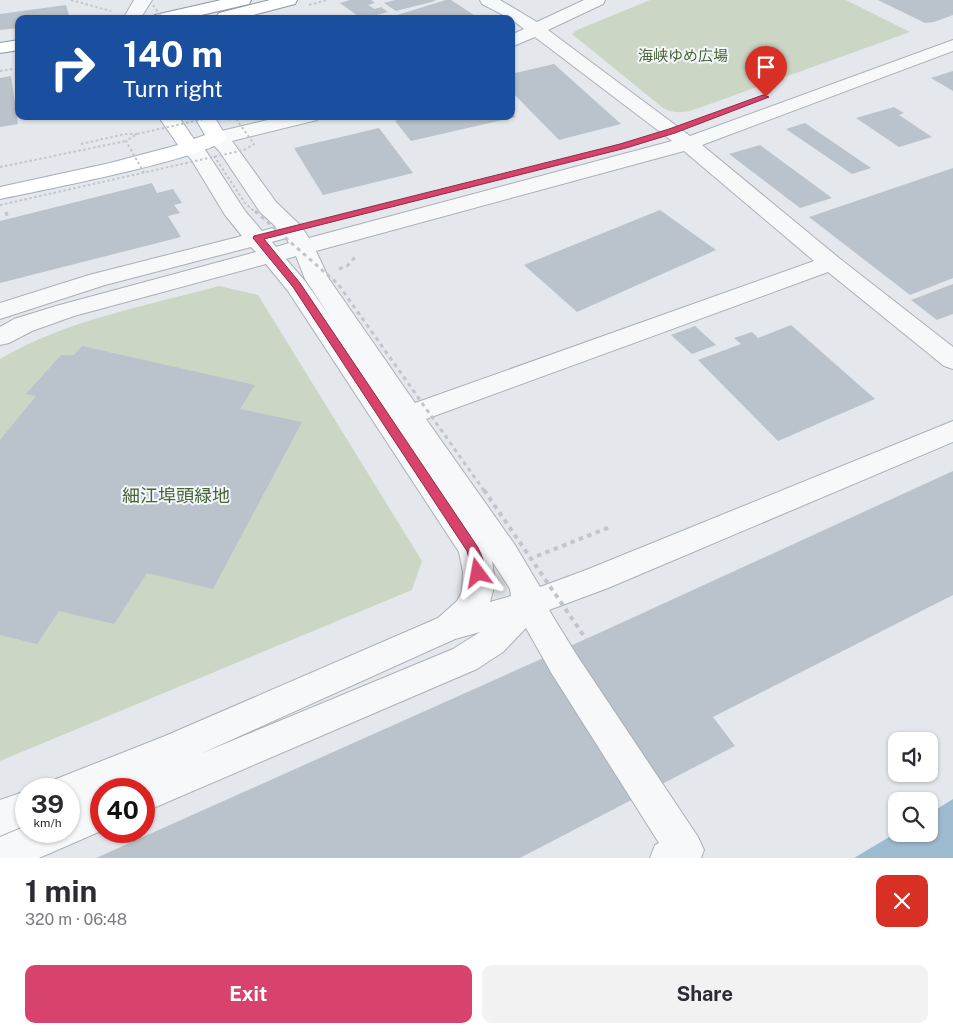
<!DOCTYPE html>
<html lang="en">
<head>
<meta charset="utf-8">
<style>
	:root { --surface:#fff; --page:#f2f2f3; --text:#2b2b33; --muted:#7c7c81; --accent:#d7436c }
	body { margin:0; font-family:"Public Sans","Noto Sans JP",sans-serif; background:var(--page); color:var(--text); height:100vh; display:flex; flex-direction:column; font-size:19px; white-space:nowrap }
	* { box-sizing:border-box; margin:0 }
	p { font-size:16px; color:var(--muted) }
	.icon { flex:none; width:28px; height:28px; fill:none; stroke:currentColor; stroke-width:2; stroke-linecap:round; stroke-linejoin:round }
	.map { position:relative; height:858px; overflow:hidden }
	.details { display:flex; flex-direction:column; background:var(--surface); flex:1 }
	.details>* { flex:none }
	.guide { position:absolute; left:15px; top:15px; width:500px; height:105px; border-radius:10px; box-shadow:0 1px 4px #0004; background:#1a4fa0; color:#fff; overflow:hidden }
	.fabs { position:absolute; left:888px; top:732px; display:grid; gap:10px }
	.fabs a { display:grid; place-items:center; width:50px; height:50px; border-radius:10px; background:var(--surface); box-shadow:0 1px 4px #0004; font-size:25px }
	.speed { position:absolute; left:15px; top:778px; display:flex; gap:10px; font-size:25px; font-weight:700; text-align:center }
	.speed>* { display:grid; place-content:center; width:65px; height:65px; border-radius:50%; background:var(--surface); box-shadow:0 1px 4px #0004; line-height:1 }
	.speed small { font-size:12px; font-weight:400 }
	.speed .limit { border:8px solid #d22; background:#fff; color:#111 }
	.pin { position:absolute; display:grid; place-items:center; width:42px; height:42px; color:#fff; margin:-51px -21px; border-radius:50% 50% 50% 0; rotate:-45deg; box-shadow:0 0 5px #0007 }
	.pin .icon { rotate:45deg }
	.me { position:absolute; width:55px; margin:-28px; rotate:347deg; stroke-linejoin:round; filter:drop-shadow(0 0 4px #0008) }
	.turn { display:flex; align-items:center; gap:18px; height:105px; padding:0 25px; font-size:22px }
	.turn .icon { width:65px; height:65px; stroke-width:2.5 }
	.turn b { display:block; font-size:35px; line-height:42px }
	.round { display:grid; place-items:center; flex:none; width:52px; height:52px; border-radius:10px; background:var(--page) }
	.summary { display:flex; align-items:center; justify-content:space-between; height:85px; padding:0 25px }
	h1 { font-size:30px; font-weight:700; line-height:38px }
	.primary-button { display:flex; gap:10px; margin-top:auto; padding:10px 25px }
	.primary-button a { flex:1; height:58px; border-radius:10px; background:var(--accent); color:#fff; font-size:20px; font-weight:700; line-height:58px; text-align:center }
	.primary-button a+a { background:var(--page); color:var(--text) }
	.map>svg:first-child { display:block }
</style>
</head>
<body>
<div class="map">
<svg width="953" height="858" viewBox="0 0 953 858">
	<rect width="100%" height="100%" fill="#e4e8ec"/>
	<g fill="#cbd7c4">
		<path d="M 650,0 L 846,0 L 910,32 L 710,104 C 693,110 680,117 663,108 L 572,34 L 577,30 Z"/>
		<path d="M 219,286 L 258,295 L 422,561 L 412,590 L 0,761 L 0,359 C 66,320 146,306 219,286 Z"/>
	</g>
	<polygon fill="#9dbbce" points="953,799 953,858 854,858 896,833 929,834 929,814"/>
	<g fill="#bac2cb">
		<polygon points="350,0 371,0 375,3 368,5 375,9 381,7 388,12 362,19 340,3"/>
		<polygon points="395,0 435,0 435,1 396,11 384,3"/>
		<polygon points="446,0 451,0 480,19 384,19"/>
		<polygon points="878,0 953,0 953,15 934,22 925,23"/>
		<polygon points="66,5 70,19 19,19 19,28 0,30 0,14"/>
		<polygon points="554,64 621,124 559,140 511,91 511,74"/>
		<polygon points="953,71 953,91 931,78"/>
		<polygon points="11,76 18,124 0,127 0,78"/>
		<polygon points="894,107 904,113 899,115 932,137 899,147 856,118"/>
		<polygon points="511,113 516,117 411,141 395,121 409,116 511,116"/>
		<polygon points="805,123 871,168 852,174 786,129"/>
		<polygon points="379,128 413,173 323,195 294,148"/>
		<polygon points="760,145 832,198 800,208 729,154"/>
		<polygon points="953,168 953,278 910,295 809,217"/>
		<polygon points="152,183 157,193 173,189 182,203 174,205 180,213 168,216 181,237 0,283 0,221"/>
		<polygon points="660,210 716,250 577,312 524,265"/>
		<polygon points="953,284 953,314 937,320 911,300"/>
		<polygon points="791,325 875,399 778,441 698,360 741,344 734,338 752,332 758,338"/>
		<polygon points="695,326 716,345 692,354 671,335"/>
		<polygon points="82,346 255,385 240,409 302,422 213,589 147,573 114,624 59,611 37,644 0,635 0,440 36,396 26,394 61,355 74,355"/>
		<polygon points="953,471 953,595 713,717 735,746 520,858 96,858 586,639"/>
	</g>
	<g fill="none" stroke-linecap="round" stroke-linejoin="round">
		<g stroke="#a8b0b7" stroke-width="2">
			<g id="minor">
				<polygon points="134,0 152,0 140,19 123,19"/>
				<path d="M 480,0 L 500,0 L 537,22 L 584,0 L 605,0 L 603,4 L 548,30 L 690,136 L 953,40 L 953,51 L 702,145 L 839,258 L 953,347 L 953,369 L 944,366 L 828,272 L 426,419 L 515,545 L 540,587 L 586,570 L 953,421 L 953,442 L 608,588 L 549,610 L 576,654 L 698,837 L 704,850 L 701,858 L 650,858 L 655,845 L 659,843 L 552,674 L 526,628 L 503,652 L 477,669 L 144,812 L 144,789 L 128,789 L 131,783 L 117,789 L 101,789 L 101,831 L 39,858 L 0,858 L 0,837 L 26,826 L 26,831 L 69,831 L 69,809 L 79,804 L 69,808 L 69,789 L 52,789 L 56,779 L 165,736 L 438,618 L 457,601 L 462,592 L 463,572 L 459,552 L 288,291 L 266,264 L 74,316 L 32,331 L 9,343 L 0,345 L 0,327 L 14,319 L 56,306 L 256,252 L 251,247 L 105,285 L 0,319 L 0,303 L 89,275 L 242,236 L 225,215 L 191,159 L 180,148 L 183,144 C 193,141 198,144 206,151 L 245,211 L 262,231 L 276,227 L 260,212 L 220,152 L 207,138 L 210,134 L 217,132 L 284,116 L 320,116 L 317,120 L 232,141 L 276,202 L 300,225 L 309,238 L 672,141 L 535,37 L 511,47 L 511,35 L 524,29 L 511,19 L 482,4 ZM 684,151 L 814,261 L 415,403 L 329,279 L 316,251 ZM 286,238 L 289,243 L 276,247 L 272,242 ZM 296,256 L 305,279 L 331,318 L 305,281 L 286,259 ZM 492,561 L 510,589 L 511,596 L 490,602 L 495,583 ZM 480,632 L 453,649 L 200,754 L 455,639 Z"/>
				<polygon points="26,791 26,825 0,836 0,800"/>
			</g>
		</g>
		<g stroke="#a2aeb9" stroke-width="2">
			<path id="major" d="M 158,116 L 178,116 L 194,139 L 205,135 L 194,116 L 214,116 L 227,138 C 214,157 33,192 0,199 L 0,187 L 110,163 L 178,145 Z"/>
		</g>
		<g stroke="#8a97a4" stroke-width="2">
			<g id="highway">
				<polygon points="221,0 251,0 249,4 184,19 153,19 155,15"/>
				<polygon points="270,0 297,0 295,4 238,19 218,19 216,17 219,13"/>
				<polygon points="19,40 19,50 0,53 0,43"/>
			</g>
		</g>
		<g stroke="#c2c6cb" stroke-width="2" stroke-dasharray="2.5 2.5" stroke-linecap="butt">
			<polyline points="71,0 111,11"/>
			<polyline points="309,5 327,0"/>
			<polyline points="0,71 19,68"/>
			<polyline points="333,119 345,116"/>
			<polyline points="81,144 125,134 137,134"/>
			<polyline points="0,167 126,141"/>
		</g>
		<g stroke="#c2c6cb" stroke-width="3" stroke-dasharray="4 4" stroke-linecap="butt">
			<polyline points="6,212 8,219"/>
			<polyline points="339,269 347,266 355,257"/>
		</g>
		<polyline stroke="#c2c6cb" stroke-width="4" stroke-dasharray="4.5 4.5" stroke-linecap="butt" points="537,556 610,527"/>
		<use href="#minor" fill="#f7f8fa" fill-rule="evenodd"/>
		<use href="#major" fill="#fff" fill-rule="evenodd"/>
		<use href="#highway" fill="#fff" fill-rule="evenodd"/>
		<g stroke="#c2c6cb" stroke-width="2" stroke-dasharray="2.5 2.5" stroke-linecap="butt">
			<polyline points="153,5 163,19"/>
			<polyline points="214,156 245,203 256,213"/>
			<polyline points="144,173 126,141 137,134 217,116"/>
			<polyline points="0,205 244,150 254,144 234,116"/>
		</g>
		<polyline stroke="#c2c6cb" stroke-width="3" stroke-dasharray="4 4" stroke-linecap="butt" points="255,211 338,284 485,492"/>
		<polyline stroke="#c2c6cb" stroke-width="4" stroke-dasharray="4.5 4.5" stroke-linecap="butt" points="484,490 586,639"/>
	</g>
	<path fill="#d7436c" stroke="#8c2c46" d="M 763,95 L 769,97 L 675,133 L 626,148 L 264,239 L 300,283 L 477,546 C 482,555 487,567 483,577 L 478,578 L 474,577 L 467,551 L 293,287 L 253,238 L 254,236 L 620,144 L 669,129 Z"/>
	<g text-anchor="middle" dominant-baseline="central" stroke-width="4" stroke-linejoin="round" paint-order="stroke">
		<g font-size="15" fill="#446336" stroke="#f4f7f9">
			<text x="683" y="55">海峡ゆめ広場</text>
		</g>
		<g font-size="18" fill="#446336" stroke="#f4f7f9">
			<text x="176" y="495">細江埠頭緑地</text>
		</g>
	</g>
</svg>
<div class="fabs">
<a><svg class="icon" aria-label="sound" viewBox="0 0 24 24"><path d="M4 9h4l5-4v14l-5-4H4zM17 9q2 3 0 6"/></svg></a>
<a><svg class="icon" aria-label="search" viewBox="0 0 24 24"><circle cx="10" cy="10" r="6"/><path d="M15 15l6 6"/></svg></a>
</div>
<div class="speed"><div>39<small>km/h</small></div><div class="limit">40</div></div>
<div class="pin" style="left:766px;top:97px;background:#d93025"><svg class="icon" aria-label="arrive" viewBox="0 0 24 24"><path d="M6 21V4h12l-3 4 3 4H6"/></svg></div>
<svg class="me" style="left:478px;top:573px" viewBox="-20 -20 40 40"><path d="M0-17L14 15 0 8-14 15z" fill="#d7436c" stroke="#fff" stroke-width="4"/></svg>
<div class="guide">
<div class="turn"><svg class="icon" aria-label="right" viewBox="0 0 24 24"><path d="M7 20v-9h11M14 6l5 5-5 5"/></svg><div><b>140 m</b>Turn right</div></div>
</div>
</div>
<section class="details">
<div class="summary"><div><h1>1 min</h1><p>320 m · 06:48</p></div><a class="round" style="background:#d93025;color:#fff"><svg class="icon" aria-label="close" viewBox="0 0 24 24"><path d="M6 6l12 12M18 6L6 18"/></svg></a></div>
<div class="primary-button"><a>Exit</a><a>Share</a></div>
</section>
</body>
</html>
